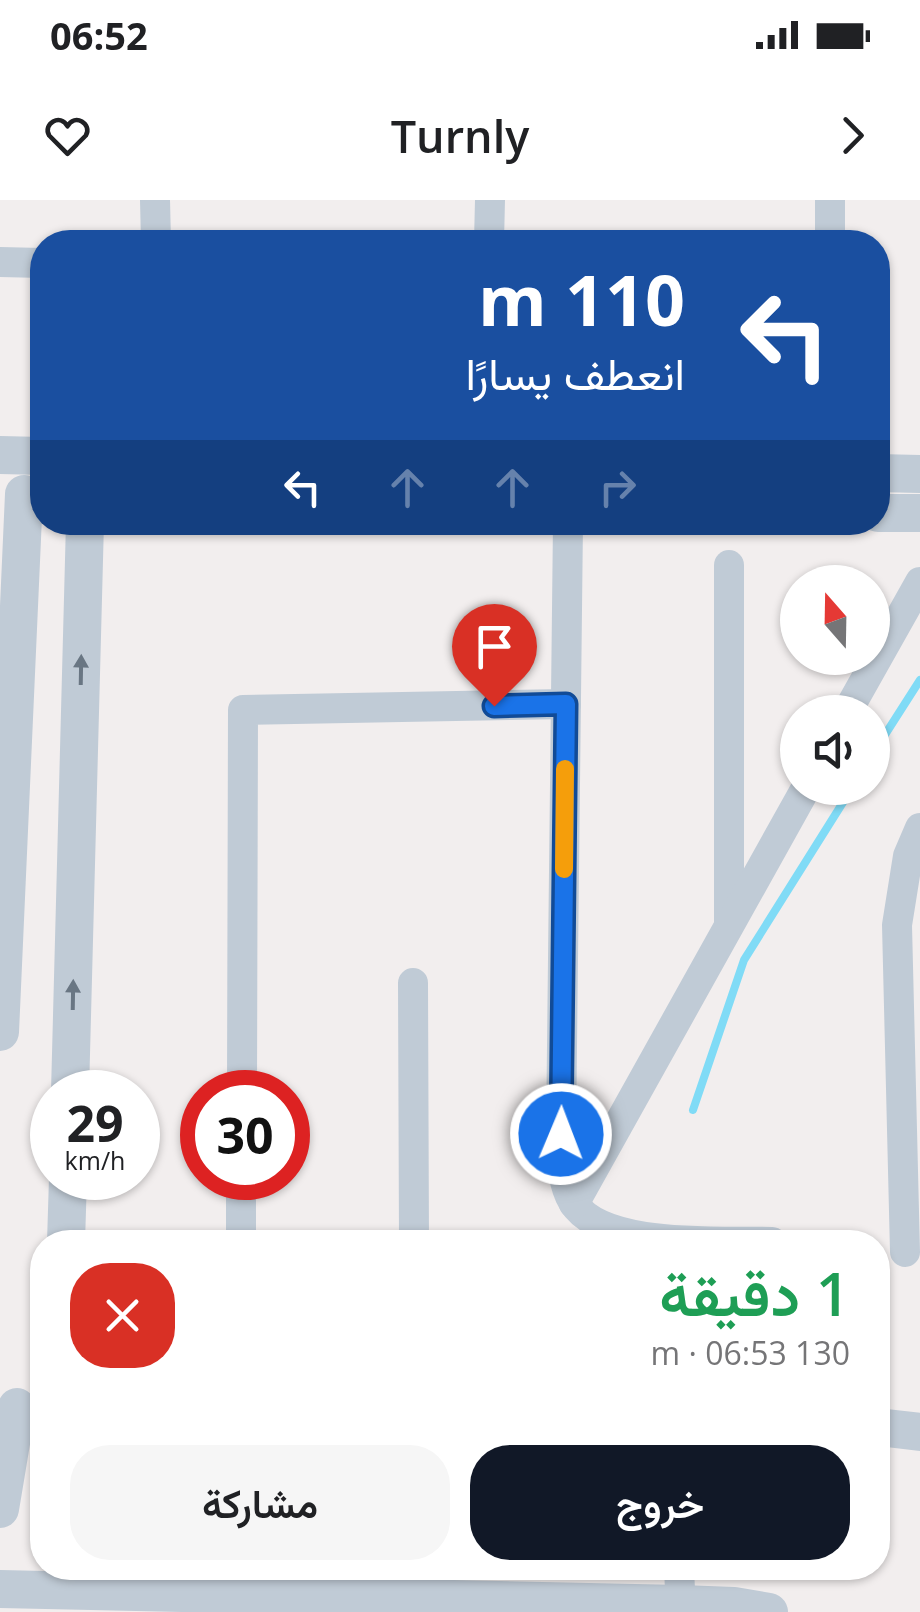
<!DOCTYPE html>
<html lang="ar">
<head>
<meta charset="utf-8">
<style>
	:root { --surface:#fff; --page:#f6f6f6; --text:#202124; --muted:#757577; --accent:#111827 }
	body { margin:0; font-family:"Open Sans",Vazirmatn,sans-serif; background:var(--page); color:var(--text); direction:rtl; height:100vh; display:flex; flex-direction:column; font-size:38px; white-space:nowrap }
	* { box-sizing:border-box; margin:0 }
	p { font-size:32px; color:var(--muted) }
	.icon { flex:none; width:55px; height:55px; fill:none; stroke:currentColor; stroke-width:2; stroke-linecap:round; stroke-linejoin:round }
	.map { position:relative; flex:1; overflow:hidden; direction:ltr }
	.side { position:absolute; left:30px; top:1030px; width:860px; height:350px; display:flex; flex-direction:column; background:var(--surface); border-radius:40px; box-shadow:0 2px 8px #0004; direction:rtl }
	.side>* { flex:none }
	.banner { position:absolute; left:30px; top:30px; width:860px; height:305px; border-radius:40px; box-shadow:0 2px 8px #0004; direction:rtl; background:#1a4fa0; color:#fff; overflow:hidden }
	.needle { width:65px; rotate:340deg }
	.tools { position:absolute; left:780px; top:365px; display:grid; gap:20px }
	.tools a { display:grid; place-items:center; width:110px; height:110px; border-radius:50%; background:var(--surface); box-shadow:0 2px 8px #0004; font-size:50px }
	.speed { position:absolute; left:30px; top:870px; display:flex; gap:20px; font-size:50px; font-weight:700; text-align:center }
	.speed>* { display:grid; place-content:center; width:130px; height:130px; border-radius:50%; background:var(--surface); box-shadow:0 2px 8px #0004; line-height:1 }
	.speed small { font-size:25px; font-weight:400 }
	.speed .limit { border:15px solid #d22; background:#fff; color:#111 }
	.pin { position:absolute; display:grid; place-items:center; width:85px; height:85px; color:#fff; margin:-102px -42px; border-radius:50% 50% 50% 0; rotate:-45deg; box-shadow:0 0 10px #0007 }
	.pin .icon { rotate:45deg }
	.me { position:absolute; width:110px; margin:-55px; rotate:1deg; stroke-linejoin:round; filter:drop-shadow(0 0 8px #0008) }
	.turn { display:flex; align-items:center; gap:35px; height:210px; padding:0 40px; font-size:45px }
	.turn .icon { width:130px; height:130px; stroke-width:2.5 }
	.turn b { display:block; font-size:70px; line-height:85px }
	.lanes { display:flex; align-items:center; height:95px; padding:0 40px; background:#0003; justify-content:center; gap:50px; direction:ltr }
	.lanes .off { opacity:.35 }
	.round { display:grid; place-items:center; flex:none; width:105px; height:105px; border-radius:40px; background:var(--page) }
	.overview { display:flex; align-items:center; justify-content:space-between; height:170px; padding:0 40px }
	h1 { font-size:60px; font-weight:600; line-height:75px; color:#1e9e55 }
	.button { display:flex; gap:20px; margin-top:auto; padding:20px 40px }
	.button a { flex:1; height:115px; border-radius:40px; background:var(--accent); color:#fff; font-size:40px; font-weight:600; line-height:115px; text-align:center }
	.button a+a { background:var(--page); color:var(--text) }
	.status { display:flex; justify-content:space-between; align-items:center; height:70px; padding:0 50px; background:var(--surface); direction:ltr }
	.status svg { height:28px; fill:currentColor }
	header { display:flex; justify-content:space-between; align-items:center; height:130px; padding:0 40px; background:var(--surface); font-size:45px; font-weight:600 }
	.map>svg:first-child { display:block }
</style>
</head>
<body>
<div class="status"><b>06:52</b><svg viewBox="0 0 49 12"><path d="M0 12V9h3v3zM5 12V6h3v6zM10 12V3h3v9zM15 12V0h3v12zM26 1h20v11H26zM47 4h2v5h-2z"/></svg></div>
<header><svg class="icon" aria-label="forward" viewBox="0 0 24 24"><path d="M9 5l7 7-7 7"/></svg>Turnly<svg class="icon" aria-label="heart" viewBox="0 0 24 24"><path d="M12 20l-8-8c-3-5 5-10 8-4 3-6 11-1 8 4z"/></svg></header>
<div class="map">
<svg width="920" height="1412" viewBox="0 0 920 1412">
	<rect width="100%" height="100%" fill="#f2eeee"/>
	<g fill="none" stroke-linecap="round" stroke-linejoin="round">
		<g stroke="#80dbf6" stroke-width="8">
			<polyline points="872,555 920,480"/>
			<polyline points="693,910 744,760 852,588"/>
		</g>
		<g stroke="#c0cbd6" stroke-width="30">
			<polyline points="155,0 156,42"/>
			<polyline points="830,0 830,42"/>
			<polyline points="489,42 490,0"/>
			<polyline points="0,62 42,63"/>
			<path d="M 568,322 L 561,934 C 562,956 561,982 573,1002 C 602,1050 722,1040 772,1042"/>
			<polyline points="847,512 920,382"/>
			<polyline points="729,722 729,365"/>
			<polyline points="413,783 414,1042"/>
			<polyline points="242,892 243,510 566,504"/>
			<polyline points="574,1004 806,588"/>
			<polyline points="241,1042 241,978"/>
			<polyline points="905,1052 897,725 908,656 920,628"/>
			<polyline points="679,1368 681,1412"/>
			<polyline points="170,1393 217,1368"/>
		</g>
		<g stroke="#c0cbd6" stroke-width="38">
			<polyline points="0,255 42,256"/>
			<polyline points="878,273 920,274"/>
			<polyline points="878,313 920,313"/>
			<polyline points="0,832 24,294"/>
			<polyline points="70,892 85,322"/>
			<polyline points="66,1042 68,978"/>
			<polyline points="878,1227 920,1232"/>
			<polyline points="0,1309 17,1207"/>
			<polyline points="0,1389 681,1404 734,1406 769,1412"/>
		</g>
	</g>
	<defs><path id="oneway-solid" d="M-6-.8H1V-3.2L6.5 0L1 3.2V.8H-6Z" transform="scale(2.5)"/></defs>
	<g fill="#697683">
		<use href="#oneway-solid" transform="translate(81 470) rotate(-89)"/>
		<use href="#oneway-solid" transform="translate(73 795) rotate(-89)"/>
	</g>
	<g fill="none" stroke-linecap="round" stroke-linejoin="round">
		<g stroke="#114b97" stroke-width="25">
			<polyline id="route" points="494,506 566,504 561,934"/>
		</g>
		<use href="#route" stroke="#1a73e8" stroke-width="18"/>
		<polyline stroke="#f59e0b" stroke-width="18" points="564,669 565,569"/>
	</g>
</svg>
<div class="tools">
<a><svg class="needle" viewBox="-14 -14 28 28"><path d="M0-13l5 13h-10z" fill="#e53935"/><path d="M0 13l5-13h-10z" fill="#757577"/></svg></a>
<a><svg class="icon" aria-label="sound" viewBox="0 0 24 24"><path d="M4 9h4l5-4v14l-5-4H4zM17 9q2 3 0 6"/></svg></a>
</div>
<div class="speed"><div>29<small>km/h</small></div><div class="limit">30</div></div>
<div class="pin" style="left:494px;top:506px;background:#d93025"><svg class="icon" aria-label="arrive" viewBox="0 0 24 24"><path d="M6 21V4h12l-3 4 3 4H6"/></svg></div>
<svg class="me" style="left:561px;top:934px" viewBox="-20 -20 40 40"><circle r="17" fill="#1a73e8" stroke="#fff" stroke-width="3"/><path d="M0-11L8 9 0 5-8 9z" fill="#fff"/></svg>
<div class="banner">
<div class="turn"><svg class="icon" aria-label="left" viewBox="0 0 24 24"><path d="M17 20v-9H6M10 6l-5 5 5 5"/></svg><div><b>110 m</b>انعطف يسارًا</div></div>
<div class="lanes"><svg class="icon" aria-label="left" viewBox="0 0 24 24"><path d="M17 20v-9H6M10 6l-5 5 5 5"/></svg><svg class="icon off" aria-label="ahead" viewBox="0 0 24 24"><path d="M12 20V5M6 11l6-6 6 6"/></svg><svg class="icon off" aria-label="ahead" viewBox="0 0 24 24"><path d="M12 20V5M6 11l6-6 6 6"/></svg><svg class="icon off" aria-label="right" viewBox="0 0 24 24"><path d="M7 20v-9h11M14 6l5 5-5 5"/></svg></div>
</div>
<section class="side">
<div class="overview"><div><h1>1 دقيقة</h1><p>130 m · 06:53</p></div><a class="round" style="background:#d93025;color:#fff"><svg class="icon" aria-label="close" viewBox="0 0 24 24"><path d="M6 6l12 12M18 6L6 18"/></svg></a></div>
<div class="button"><a>خروج</a><a>مشاركة</a></div>
</section>
</div>
</body>
</html>
